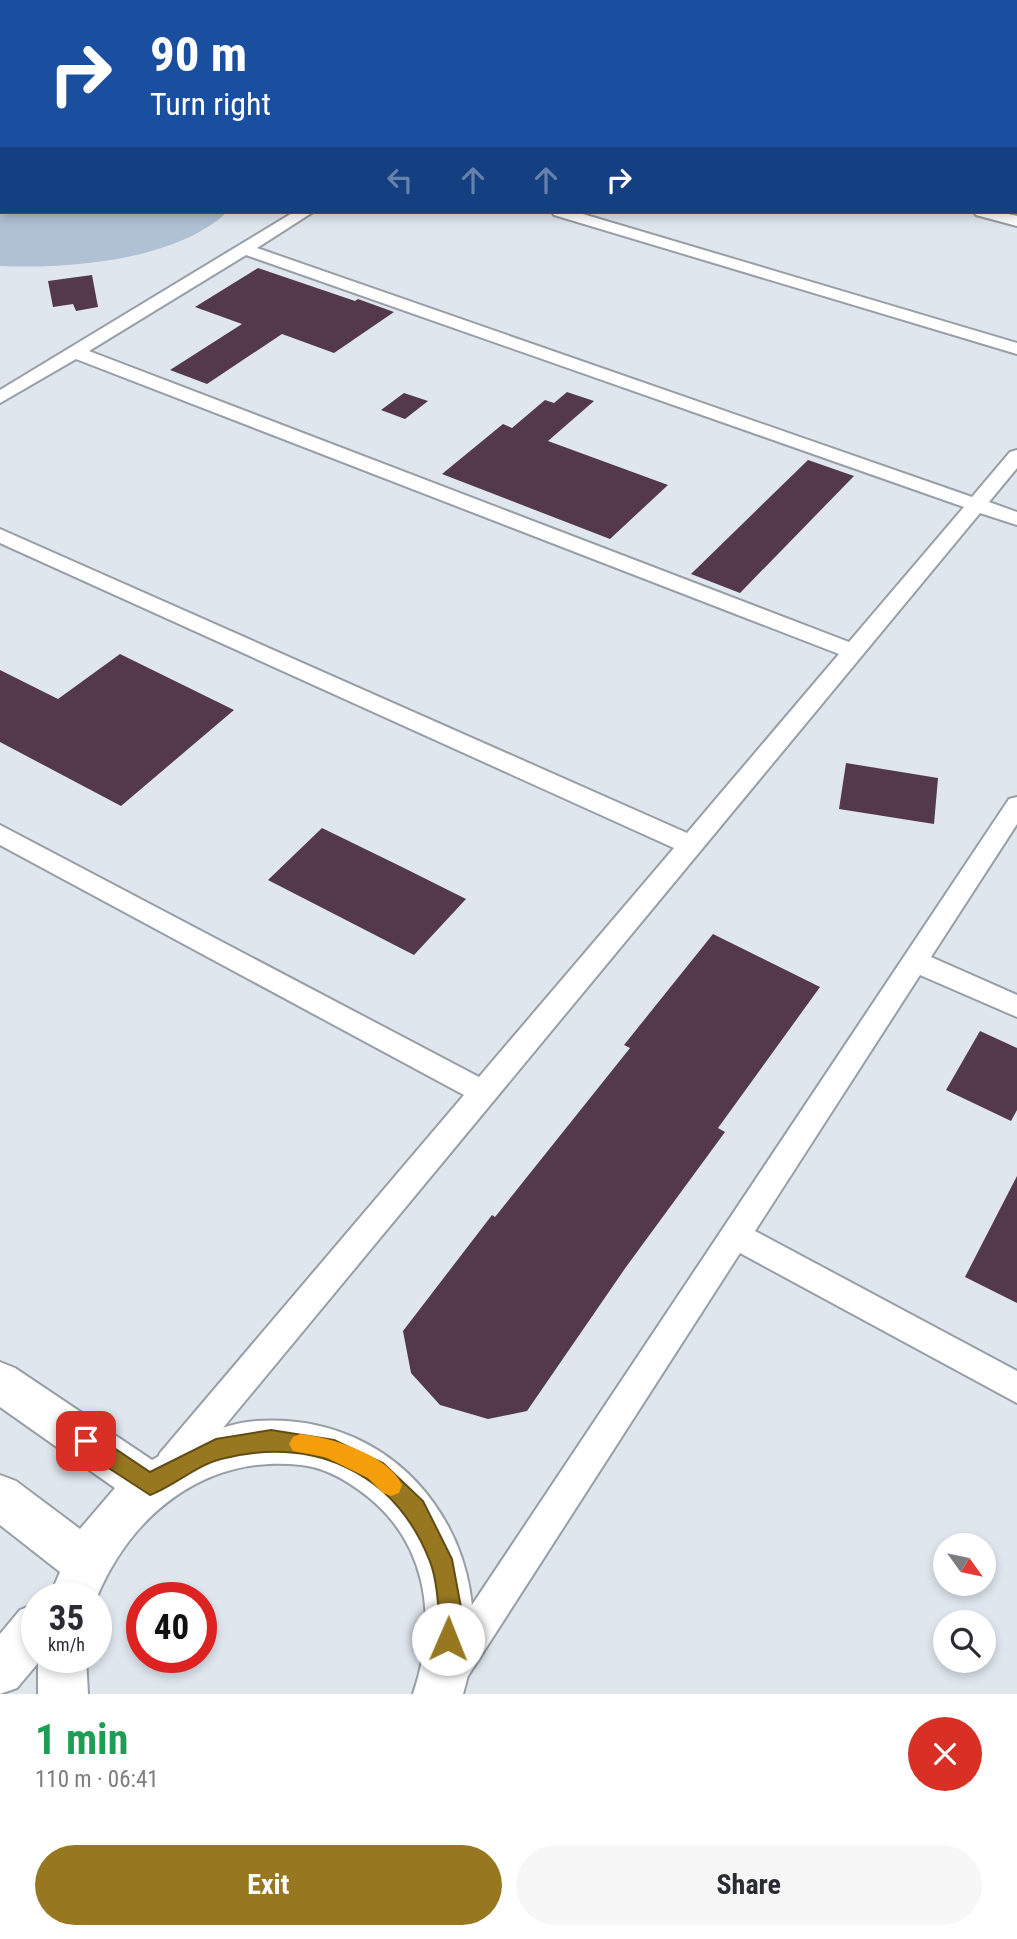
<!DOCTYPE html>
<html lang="en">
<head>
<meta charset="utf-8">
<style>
	:root { --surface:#fff; --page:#f7f7f7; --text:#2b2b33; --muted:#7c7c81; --accent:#977821 }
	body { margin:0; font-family:"Roboto Condensed",sans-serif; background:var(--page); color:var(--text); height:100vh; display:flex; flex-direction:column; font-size:26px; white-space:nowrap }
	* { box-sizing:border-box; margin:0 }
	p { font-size:23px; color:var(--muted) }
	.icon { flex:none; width:38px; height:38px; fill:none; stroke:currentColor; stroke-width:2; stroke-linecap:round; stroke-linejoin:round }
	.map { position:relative; height:1694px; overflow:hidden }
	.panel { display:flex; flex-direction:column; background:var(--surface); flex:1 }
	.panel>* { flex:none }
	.guide { position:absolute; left:0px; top:0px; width:1018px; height:214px; box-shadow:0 4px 10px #0003; background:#1a4fa0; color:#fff; overflow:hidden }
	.needle { width:46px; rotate:123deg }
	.controls { position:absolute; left:933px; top:1533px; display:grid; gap:14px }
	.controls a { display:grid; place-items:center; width:63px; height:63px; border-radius:50%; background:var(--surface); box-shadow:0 4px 10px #0003; font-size:35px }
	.speed { position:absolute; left:21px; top:1582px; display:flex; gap:14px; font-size:35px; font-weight:700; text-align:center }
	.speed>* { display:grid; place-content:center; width:91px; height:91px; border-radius:50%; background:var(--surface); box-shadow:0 4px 10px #0003; line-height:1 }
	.speed small { font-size:18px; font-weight:400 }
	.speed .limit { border:10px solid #d22; background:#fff; color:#111 }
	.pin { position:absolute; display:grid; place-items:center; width:60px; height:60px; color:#fff; margin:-30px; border-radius:14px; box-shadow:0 4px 10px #0006 }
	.me { position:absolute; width:77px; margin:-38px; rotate:1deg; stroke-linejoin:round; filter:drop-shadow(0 0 5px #0008) }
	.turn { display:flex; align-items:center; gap:24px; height:147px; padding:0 35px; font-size:32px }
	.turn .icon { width:91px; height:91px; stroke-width:2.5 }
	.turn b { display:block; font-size:49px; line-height:60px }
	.lanes { display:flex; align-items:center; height:66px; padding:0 35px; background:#0003; justify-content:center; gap:35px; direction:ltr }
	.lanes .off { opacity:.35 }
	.round { display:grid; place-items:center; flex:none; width:74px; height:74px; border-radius:37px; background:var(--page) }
	.overview { display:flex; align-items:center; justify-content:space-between; height:119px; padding:0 35px }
	h1 { font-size:42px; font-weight:700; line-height:52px; color:#1e9e55 }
	.button { display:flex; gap:14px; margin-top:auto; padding:14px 35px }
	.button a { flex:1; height:80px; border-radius:42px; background:var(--accent); color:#fff; font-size:28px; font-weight:700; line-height:80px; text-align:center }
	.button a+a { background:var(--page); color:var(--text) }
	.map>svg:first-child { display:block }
</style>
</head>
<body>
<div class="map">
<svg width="1017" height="1694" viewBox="0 0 1017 1694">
	<rect width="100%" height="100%" fill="#dfe6ee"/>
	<path fill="#b0c1d4" d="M 0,112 L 2,212 L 227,212 C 176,261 67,269 0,266 Z"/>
	<g fill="#54394c">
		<polygon points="258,268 355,301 358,299 394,312 334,353 282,334 207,384 170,370 242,324 195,307"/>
		<polygon points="92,275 98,307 76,311 73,304 53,307 48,281"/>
		<polygon points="567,392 594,401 548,441 668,485 610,539 442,474 503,424 512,428 545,400 554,403"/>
		<polygon points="404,393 428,401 405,419 381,410"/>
		<polygon points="808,460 854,476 740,593 691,574"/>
		<polygon points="120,654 234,710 121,806 0,742 0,670 58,699"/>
		<polygon points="846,763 938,778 934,824 839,809"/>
		<polygon points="322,828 402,867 466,899 414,955 268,880"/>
		<polygon points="713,934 820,987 718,1128 725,1132 626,1267 527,1411 488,1419 440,1405 411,1373 403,1331 492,1215 495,1217 630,1048 624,1045"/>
		<polygon points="980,1031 1017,1048 1017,1110 1011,1121 946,1090"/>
		<polygon points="1017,1176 1017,1303 965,1277"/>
	</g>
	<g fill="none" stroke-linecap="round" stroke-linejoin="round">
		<g stroke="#989ea5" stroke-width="4">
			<g id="street">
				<polygon points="135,0 150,0 134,2"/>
				<polygon points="645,0 659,0 644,2"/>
				<polygon points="772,0 790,0 791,2 773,2"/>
				<polygon points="997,0 1016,0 1017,3"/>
				<rect x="0" y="39" width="2" height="8"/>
				<polygon points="0,61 2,61 0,70"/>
				<path d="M 294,212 L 313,212 L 257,248 L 972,497 L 1010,452 L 1017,450 L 1017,468 L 989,502 L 1017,512 L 1017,525 L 980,513 L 184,1475 L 172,1480 L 160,1475 L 155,1464 L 160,1453 L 464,1095 L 0,845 L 0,825 L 479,1077 L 674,848 L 0,543 L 0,529 L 687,833 L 839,654 L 76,359 L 0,403 L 0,390 ZM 246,255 L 964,507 L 849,642 L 89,351 Z"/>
				<polygon points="552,212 576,212 1017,343 1017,354 554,215"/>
				<polygon points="974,212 1000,212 1017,216 1017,226 976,215"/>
				<polygon points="1017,797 1017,824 931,957 1017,995 1017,1017 920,975 755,1231 1017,1371 1017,1403 740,1253 468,1676 455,1681 442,1676 437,1663 442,1650 1009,799"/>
			</g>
		</g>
		<g stroke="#989ea5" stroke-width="4">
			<g id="secondary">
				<path d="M 0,1362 L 15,1368 L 152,1460 C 184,1443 219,1424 256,1421 C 407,1410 506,1554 463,1694 L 413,1694 C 439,1618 427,1538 359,1490 C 342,1478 323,1467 301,1465 C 206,1454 131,1514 96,1599 L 49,1598 L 60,1572 L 0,1525 L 0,1475 L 16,1481 L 80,1529 L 115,1488 L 0,1407 Z"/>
				<polygon points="37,1603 37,1657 86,1657 88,1694 38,1694 38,1663 17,1688 0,1694 0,1634 20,1610"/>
			</g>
		</g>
		<g stroke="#a0a6ac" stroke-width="2.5" stroke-dasharray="3.5 2" stroke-linecap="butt">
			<polyline points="521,0 529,2"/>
			<polyline points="547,2 550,0"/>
			<polyline points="615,2 618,0"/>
		</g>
		<use href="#street" fill="#fff" fill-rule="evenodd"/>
		<use href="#secondary" fill="#fff" fill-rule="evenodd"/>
	</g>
	<path fill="#977821" stroke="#624e15" stroke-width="2" d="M 271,1430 L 334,1440 L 383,1463 L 423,1501 L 452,1559 L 463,1618 L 457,1648 L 448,1651 L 440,1648 C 436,1636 440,1628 439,1616 C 438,1599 436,1575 429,1559 C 393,1470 312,1436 221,1459 C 195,1466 174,1486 150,1495 L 78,1448 L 75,1441 L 78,1434 L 86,1431 L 93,1434 L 150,1472 L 216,1439 Z"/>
	<path fill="#f59e0b" d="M 300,1434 C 330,1437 389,1455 402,1485 L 399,1493 L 391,1496 L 383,1493 L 368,1478 L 325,1457 L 293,1451 L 289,1444 L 293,1437 Z"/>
</svg>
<div class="controls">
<a><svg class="needle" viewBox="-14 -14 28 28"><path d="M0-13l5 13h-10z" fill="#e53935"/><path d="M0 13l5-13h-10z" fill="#7c7c81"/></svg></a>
<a><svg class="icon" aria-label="search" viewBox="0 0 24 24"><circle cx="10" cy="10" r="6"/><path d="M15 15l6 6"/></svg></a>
</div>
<div class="speed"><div>35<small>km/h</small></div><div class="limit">40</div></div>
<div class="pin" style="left:86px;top:1441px;background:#d93025"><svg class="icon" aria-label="arrive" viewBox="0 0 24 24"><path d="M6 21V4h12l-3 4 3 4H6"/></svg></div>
<svg class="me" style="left:448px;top:1639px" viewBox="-20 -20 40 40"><circle r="19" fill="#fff"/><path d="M0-13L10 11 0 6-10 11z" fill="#977821"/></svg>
<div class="guide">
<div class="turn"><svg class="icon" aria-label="right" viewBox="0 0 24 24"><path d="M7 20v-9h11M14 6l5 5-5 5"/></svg><div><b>90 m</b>Turn right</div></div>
<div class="lanes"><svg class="icon off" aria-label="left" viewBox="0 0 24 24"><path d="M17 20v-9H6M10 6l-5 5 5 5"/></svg><svg class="icon off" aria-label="ahead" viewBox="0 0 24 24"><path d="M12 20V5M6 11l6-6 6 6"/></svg><svg class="icon off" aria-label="ahead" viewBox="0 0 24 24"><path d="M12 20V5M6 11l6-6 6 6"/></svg><svg class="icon" aria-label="right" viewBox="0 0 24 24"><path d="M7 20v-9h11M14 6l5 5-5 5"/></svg></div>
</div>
</div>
<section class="panel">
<div class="overview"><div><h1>1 min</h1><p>110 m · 06:41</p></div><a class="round" style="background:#d93025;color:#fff"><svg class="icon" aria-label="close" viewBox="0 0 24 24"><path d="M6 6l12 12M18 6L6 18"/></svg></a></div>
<div class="button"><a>Exit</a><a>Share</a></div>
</section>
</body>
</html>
